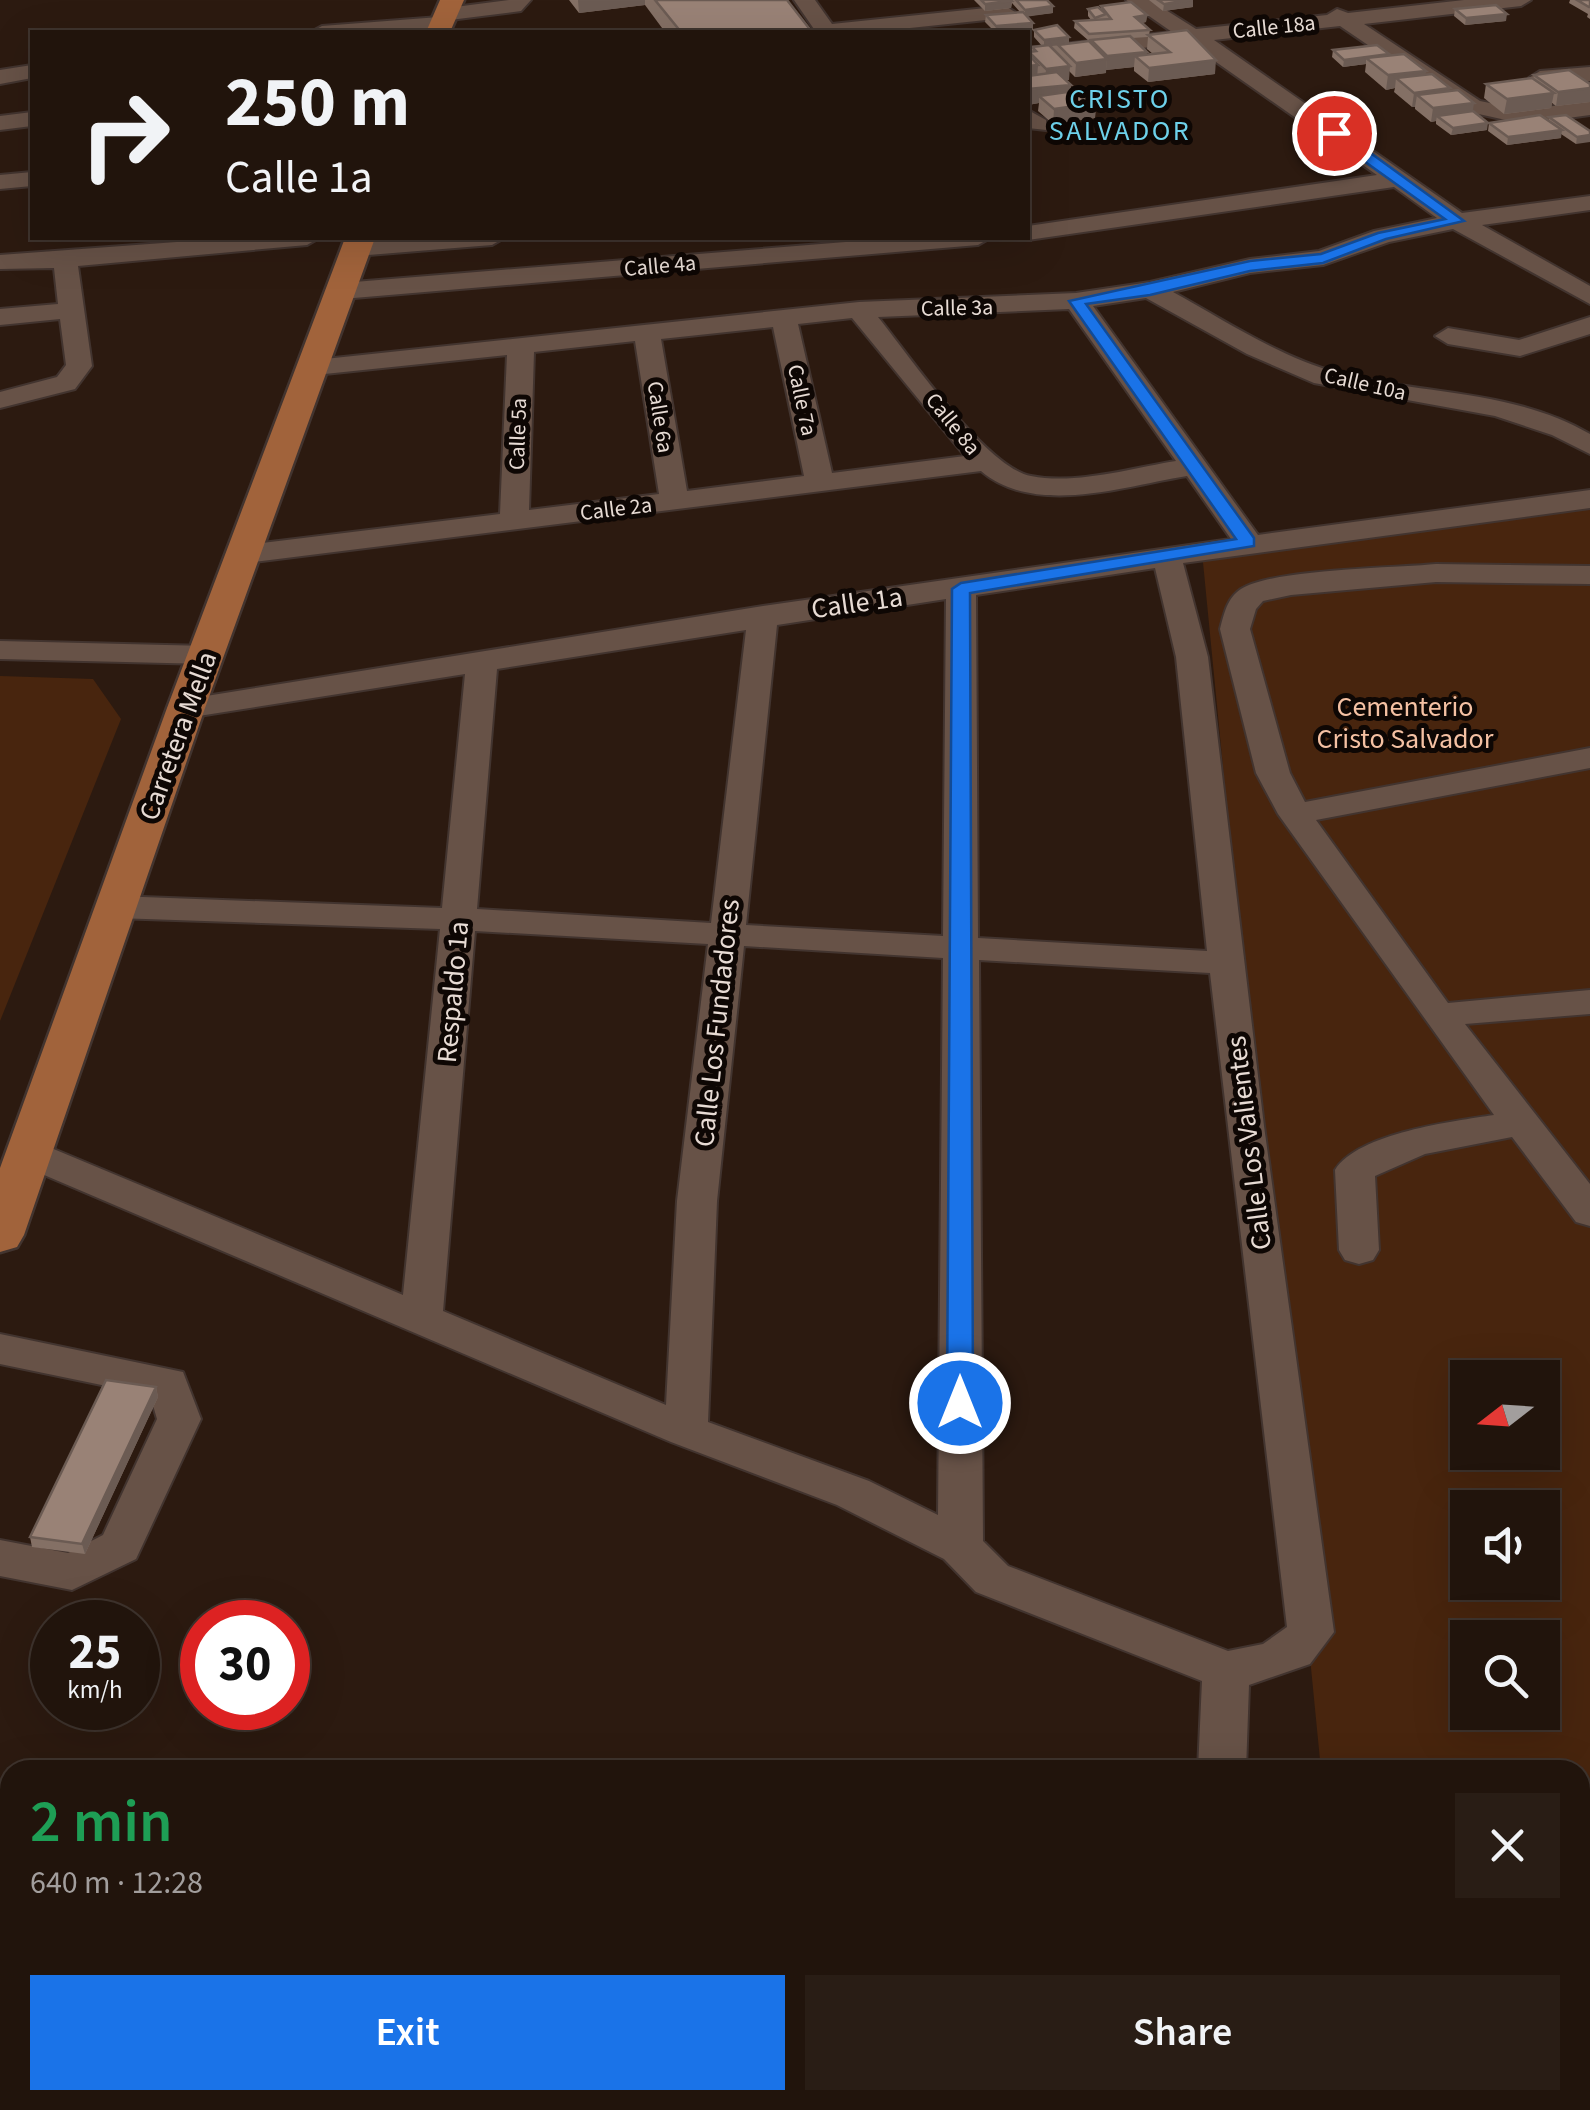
<!DOCTYPE html>
<html lang="en">
<head>
<meta charset="utf-8">
<style>
	:root { --surface:#21140c; --page:#291d15; --text:#f1f3f6; --muted:#a29e9d; --line:#3e332d; --accent:#1a73e8 }
	body { margin:0; font-family:"Source Sans 3",sans-serif; background:var(--page); color:var(--text); height:100vh; display:flex; flex-direction:column; font-size:38px; white-space:nowrap }
	* { box-sizing:border-box; margin:0 }
	p { font-size:32px; color:var(--muted) }
	.icon { flex:none; width:55px; height:55px; fill:none; stroke:currentColor; stroke-width:2; stroke-linecap:round; stroke-linejoin:round }
	.map { position:relative; flex:1; overflow:hidden }
	.side { position:absolute; left:0px; top:1760px; width:1590px; height:350px; display:flex; flex-direction:column; background:var(--surface); border-radius:30px 30px 0 0; box-shadow:0 10px 40px #0002,0 0 0 2px var(--line) }
	.side>* { flex:none }
	.banner { position:absolute; left:30px; top:30px; width:1000px; height:210px; border-radius:0px; box-shadow:0 10px 40px #0002,0 0 0 2px var(--line); background:#21140c; color:var(--text); overflow:hidden }
	.needle { width:65px; rotate:253deg }
	.controls { position:absolute; left:1450px; top:1360px; display:grid; gap:20px }
	.controls a { display:grid; place-items:center; width:110px; height:110px; border-radius:0px; background:var(--surface); box-shadow:0 10px 40px #0002,0 0 0 2px var(--line); font-size:50px }
	.speed { position:absolute; left:30px; top:1600px; display:flex; gap:20px; font-size:50px; font-weight:700; text-align:center }
	.speed>* { display:grid; place-content:center; width:130px; height:130px; border-radius:50%; background:var(--surface); box-shadow:0 10px 40px #0002,0 0 0 2px var(--line); line-height:1 }
	.speed small { font-size:25px; font-weight:400 }
	.speed .limit { border:15px solid #d22; background:#fff; color:#111 }
	.pin { position:absolute; display:grid; place-items:center; width:85px; height:85px; color:#fff; margin:-42px; border:5px solid #fff; border-radius:50%; box-shadow:0 2px 10px #0007 }
	.me { position:absolute; width:110px; margin:-55px; rotate:0deg; stroke-linejoin:round; filter:drop-shadow(0 0 8px #0008) }
	.turn { display:flex; align-items:center; gap:35px; height:210px; padding:0 30px; font-size:45px }
	.turn .icon { width:130px; height:130px; stroke-width:2.5 }
	.turn b { display:block; font-size:70px; line-height:85px }
	.round { display:grid; place-items:center; flex:none; width:105px; height:105px; border-radius:0px; background:var(--page) }
	.head { display:flex; align-items:center; justify-content:space-between; height:170px; padding:0 30px }
	h1 { font-size:60px; font-weight:600; line-height:75px; color:#1e9e55 }
	.primary-button { display:flex; gap:20px; margin-top:auto; padding:20px 30px }
	.primary-button a { flex:1; height:115px; border-radius:0px; background:var(--accent); color:#fff; font-size:40px; font-weight:600; line-height:115px; text-align:center }
	.primary-button a+a { background:var(--page); color:var(--text) }
	.map>svg:first-child { display:block }
</style>
</head>
<body>
<div class="map">
<svg width="1590" height="2110" viewBox="0 0 1590 2110">
	<rect width="100%" height="100%" fill="#2c1a10"/>
	<g fill="#48250e" fill-rule="evenodd">
		<path d="M 1590,501 L 1590,2110 L 948,2110 L 976,2100 L 1580,2100 L 1580,1770 L 1321,1770 L 1202,552 ZM 1468,1378 L 1542,1378 L 1542,1452 L 1468,1452 ZM 1468,1508 L 1542,1508 L 1542,1582 L 1468,1582 ZM 1468,1638 L 1542,1638 L 1542,1712 L 1468,1712 Z"/>
		<polygon points="0,676 93,679 121,719 0,1021"/>
	</g>
	<g fill="none" stroke-linecap="round" stroke-linejoin="round">
		<g stroke="#42342f" stroke-width="4">
			<g id="minor">
				<polygon points="509,0 531,0 521,11 450,20 449,27 442,29 311,32 322,26 439,17 440,10 447,8"/>
				<polygon points="794,0 815,0 832,24 1005,6 1015,12 1005,18 872,32 816,32"/>
				<path d="M 1126,0 L 1150,0 L 1196,29 L 1327,15 L 1337,9 L 1348,13 L 1464,0 L 1531,0 L 1521,6 L 1364,24 L 1480,101 L 1524,110 L 1590,101 L 1590,115 L 1524,124 L 1465,111 L 1340,26 L 1214,40 L 1462,213 L 1590,196 L 1590,210 L 1482,225 L 1590,286 L 1590,304 L 1453,229 L 1389,242 L 1323,265 L 1250,273 L 1173,292 C 1226,321 1279,357 1338,373 C 1422,395 1513,389 1590,434 L 1590,454 L 1552,435 L 1495,416 L 1314,383 L 1247,354 L 1146,298 L 1093,306 L 1258,535 L 1590,490 L 1590,508 L 1183,563 L 1208,657 L 1264,1126 L 1334,1632 L 1310,1664 L 1249,1685 L 1246,1770 L 1198,1770 L 1202,1681 L 976,1592 L 944,1559 L 837,1505 L 671,1442 L 16,1163 L 10,1154 L 16,1145 L 30,1141 L 44,1145 L 403,1295 L 440,929 L 116,918 L 104,914 L 98,907 L 104,900 L 116,896 L 442,908 L 465,674 L 186,718 L 170,708 L 175,701 L 763,606 L 1231,539 L 1187,476 C 1124,486 1035,517 981,471 L 246,563 L 231,554 L 246,545 L 500,514 L 507,355 L 315,375 L 302,367 L 306,361 L 859,302 L 1076,293 L 1150,282 L 1250,259 L 1319,251 L 1374,231 L 1437,218 L 1394,187 L 1028,240 L 1019,238 L 1028,238 L 1028,226 L 1377,175 L 1189,43 L 1028,60 L 1028,48 L 1172,32 ZM 1069,309 L 1176,461 C 1132,468 1076,485 1031,476 C 986,468 908,354 878,317 ZM 852,318 L 965,456 L 832,473 L 798,324 ZM 773,327 L 804,476 L 687,491 L 661,339 ZM 635,341 L 659,494 L 529,510 L 534,352 ZM 1155,568 L 1176,657 L 1207,951 L 978,938 L 976,595 ZM 946,599 L 943,936 L 746,925 L 777,625 ZM 746,630 L 711,923 L 477,909 L 497,669 ZM 475,931 L 708,944 L 677,1201 L 666,1405 L 443,1311 ZM 744,946 L 943,958 L 938,1515 L 869,1481 L 708,1422 L 717,1201 ZM 979,960 L 1210,973 L 1287,1627 L 1263,1644 L 1228,1651 L 1008,1566 L 983,1541 Z"/>
				<polygon points="32,65 32,78 0,84 0,70"/>
				<polygon points="1590,67 1590,81 1540,85 1529,78 1540,71"/>
				<polygon points="1028,110 1046,120 1046,130 1028,128"/>
				<polygon points="32,112 32,126 0,130 0,116"/>
				<polygon points="32,172 32,186 0,189 0,175"/>
				<polygon points="231,238 319,238 307,245 78,266 92,366 75,389 0,408 0,392 57,377 66,365 60,319 0,325 0,309 58,304 54,268 0,269 0,255"/>
				<polygon points="407,238 504,238 492,245 356,256 344,249 356,242"/>
				<polygon points="895,238 990,238 978,245 342,299 329,291 342,283"/>
				<polygon points="1590,317 1590,334 1520,356 1448,344 1435,336 1448,328 1519,340"/>
				<path d="M 1436,564 L 1590,566 L 1590,584 L 1436,582 L 1291,595 L 1263,601 L 1256,609 L 1250,629 L 1290,773 L 1305,802 L 1590,748 L 1590,768 L 1316,820 L 1448,1003 L 1590,990 L 1590,1014 L 1465,1024 L 1590,1184 L 1590,1226 L 1576,1222 L 1512,1137 L 1425,1154 L 1375,1176 L 1379,1250 L 1373,1260 L 1359,1264 L 1345,1260 L 1339,1250 L 1335,1170 C 1358,1133 1454,1121 1494,1115 L 1278,814 L 1256,773 L 1220,629 C 1224,614 1227,598 1241,589 C 1272,569 1395,568 1436,564 Z"/>
				<polygon points="0,641 208,646 224,655 208,664 0,659"/>
				<polygon points="0,1334 183,1372 201,1419 136,1559 72,1590 0,1576 0,1540 68,1553 103,1535 157,1419 150,1395 0,1364"/>
				<polygon points="388,2100 442,2100 440,2110 386,2110"/>
				<polygon points="1031,2100 1108,2100 1104,2110 1027,2110"/>
			</g>
		</g>
		<g stroke="#42342f" stroke-width="5">
			<g id="major">
				<polygon points="440,0 464,0 450,32 426,32"/>
				<polygon points="345,238 375,238 205,708 24,1235 17,1247 0,1252 0,1168 167,708"/>
			</g>
		</g>
		<use href="#minor" fill="#675247" fill-rule="evenodd"/>
		<use href="#major" fill="#a1633b" fill-rule="evenodd"/>
	</g>
	<g fill="#847065" fill-rule="evenodd">
		<polygon points="569,0 787,0 812,32 665,32 645,5 579,13"/>
		<polygon points="974,0 1047,0 1053,6 1053,13 1027,16 1033,30 995,32 985,22 986,15 1020,12 1012,3 1011,8 985,11"/>
		<polygon points="1149,0 1193,0 1193,7 1163,11"/>
		<polygon points="1570,0 1590,0 1590,19 1587,17 1588,14 1569,3"/>
		<path d="M 1101,6 L 1147,15 L 1146,22 L 1142,23 L 1150,30 L 1149,35 L 1215,74 L 1148,82 L 1134,71 L 1134,67 L 1106,70 L 1106,73 L 1075,77 L 1069,71 L 1069,80 L 1066,80 L 1071,85 L 1070,92 L 1096,103 L 1095,118 L 1053,124 L 1038,111 L 1039,103 L 1028,105 L 1028,54 L 1029,56 L 1029,52 L 1032,51 L 1032,47 L 1042,46 L 1034,37 L 1034,30 L 1069,43 L 1091,43 L 1091,41 L 1089,41 L 1074,28 L 1075,21 L 1091,20 L 1088,16 L 1088,9 L 1101,10 ZM 1148,37 L 1147,49 L 1153,54 L 1147,55 L 1132,38 Z"/>
		<polygon points="1455,9 1506,21 1465,25 1454,16"/>
		<polygon points="1333,50 1389,54 1426,71 1425,74 1450,91 1472,111 1487,130 1451,135 1436,124 1436,121 1431,122 1415,109 1415,107 1412,107 1394,92 1395,88 1386,90 1365,72 1366,64 1343,67 1332,57"/>
		<polygon points="1534,75 1590,84 1590,102 1556,106 1552,103 1551,108 1504,114 1484,98 1486,84 1533,79"/>
		<polygon points="1549,117 1590,131 1576,144 1561,134 1561,138 1507,145 1488,131 1489,123 1549,121"/>
		<polygon points="156,1387 158,1397 85,1554 32,1547 30,1537"/>
	</g>
	<g fill="#6b5b53">
		<polygon points="578,0 645,0 645,5 579,13"/>
		<polygon points="1193,0 1193,7 1163,11 1164,4"/>
		<polygon points="1012,1 1011,8 985,11 985,4"/>
		<polygon points="1053,6 1053,13 1025,17 1025,10"/>
		<polygon points="1507,14 1506,21 1465,25 1466,18"/>
		<polygon points="1147,15 1146,22 1134,24 1135,17"/>
		<polygon points="1033,23 1033,30 995,32 996,26"/>
		<polygon points="1069,37 1069,44 1044,47 1044,40"/>
		<polygon points="1147,52 1146,66 1135,56 1134,67 1106,70 1107,56"/>
		<polygon points="1389,54 1366,58 1366,64 1343,67 1344,60"/>
		<polygon points="1107,59 1106,73 1075,77 1076,63"/>
		<polygon points="1216,60 1215,74 1148,82 1149,68"/>
		<polygon points="1038,65 1037,79 1028,80 1028,66"/>
		<polygon points="1070,66 1069,80 1045,83 1046,69"/>
		<polygon points="1426,71 1424,85 1396,78 1395,88 1386,90 1388,75"/>
		<polygon points="1071,85 1070,99 1039,96 1039,103 1028,105 1029,90"/>
		<polygon points="1450,88 1448,103 1417,95 1415,107 1412,107 1414,93"/>
		<polygon points="1590,88 1590,102 1556,106 1558,92"/>
		<polygon points="1554,93 1551,108 1504,114 1507,99"/>
		<polygon points="1096,103 1095,118 1053,124 1054,109"/>
		<polygon points="1474,103 1472,117 1437,116 1436,121 1431,122 1433,108"/>
		<polygon points="1488,123 1487,130 1451,135 1453,128"/>
		<polygon points="1562,130 1561,138 1507,145 1508,137"/>
		<polygon points="1590,135 1590,142 1576,144 1577,137"/>
		<polygon points="156,1387 158,1397 85,1554 82,1544"/>
	</g>
	<g fill="#998276" stroke="#6b5b53" stroke-width="2.5">
		<polygon points="655,0 787,0 812,32 681,32"/>
		<polygon points="981,0 1011,0 1012,1 985,4"/>
		<polygon points="1016,0 1047,0 1053,6 1025,10"/>
		<polygon points="1158,0 1192,0 1164,4"/>
		<polygon points="1577,0 1590,0 1590,7 1589,7"/>
		<polygon points="1131,2 1147,15 1135,17 1150,30 1089,34 1075,21 1111,19 1101,6"/>
		<polygon points="1496,5 1507,14 1466,18 1455,9"/>
		<polygon points="1098,7 1106,14 1095,18 1088,9"/>
		<polygon points="1023,12 1033,23 996,26 986,15"/>
		<polygon points="1057,25 1069,37 1044,40 1034,30"/>
		<polygon points="1187,30 1216,60 1149,68 1135,56 1170,52 1148,35"/>
		<polygon points="1130,36 1147,52 1107,56 1091,40"/>
		<polygon points="1089,41 1107,59 1076,63 1058,45"/>
		<polygon points="1049,45 1070,66 1046,69 1029,52 1036,51 1032,47"/>
		<polygon points="1377,45 1389,54 1344,60 1333,50"/>
		<polygon points="1028,54 1038,65 1028,66"/>
		<polygon points="1404,54 1426,71 1388,75 1366,58"/>
		<polygon points="1569,70 1590,84 1590,88 1558,92 1534,75"/>
		<polygon points="1057,72 1071,85 1028,89 1028,76"/>
		<polygon points="1432,74 1450,88 1414,93 1396,78"/>
		<polygon points="1532,78 1554,93 1507,99 1486,84"/>
		<polygon points="1081,90 1096,103 1054,109 1039,96"/>
		<polygon points="1458,90 1474,103 1433,108 1417,95"/>
		<polygon points="1473,111 1488,123 1453,128 1437,116"/>
		<polygon points="1540,115 1562,130 1508,137 1489,123"/>
		<polygon points="1566,115 1590,131 1590,135 1577,137 1549,117"/>
		<polygon points="106,1380 156,1387 82,1544 30,1537"/>
	</g>
	<polygon fill="#1a73e8" stroke="#114b97" stroke-width="2.5" points="1329,130 1339,130 1464,221 1386,239 1323,263 1250,271 1150,295 1086,304 1254,538 1254,546 970,593 973,1403 960,1412 947,1403 952,589 961,583 1236,539 1069,301 1250,261 1321,254 1378,233 1445,219 1329,136"/>
	<g text-anchor="middle" dominant-baseline="central" stroke-width="10" stroke-linejoin="round" paint-order="stroke">
		<g font-size="22" fill="#e7dbd4" stroke="#0e0704">
			<text transform="translate(1274 27) rotate(-6)">Calle 18a</text>
			<text transform="translate(660 266) rotate(-5)">Calle 4a</text>
			<text transform="translate(957 308) rotate(-1)">Calle 3a</text>
			<text transform="translate(1365 384) rotate(13)">Calle 10a</text>
			<text transform="translate(802 400) rotate(78)">Calle 7a</text>
			<text transform="translate(660 417) rotate(81)">Calle 6a</text>
			<text transform="translate(953 424) rotate(51)">Calle 8a</text>
			<text transform="translate(518 434) rotate(-88)">Calle 5a</text>
			<text transform="translate(616 509) rotate(-7)">Calle 2a</text>
		</g>
		<g font-size="28" letter-spacing="2.5" fill="#6dd1ea" stroke="#0e0704">
			<text x="1120" y="99">CRISTO<tspan x="1120" dy="32">SALVADOR</tspan></text>
		</g>
		<g font-size="28" fill="#e7dbd4" stroke="#0e0704">
			<text transform="translate(857 603) rotate(-8)">Calle 1a</text>
			<text transform="translate(178 736) rotate(-70)">Carretera Mella</text>
			<text transform="translate(453 992) rotate(-85)">Respaldo 1a</text>
			<text transform="translate(717 1023) rotate(-84)">Calle Los Fundadores</text>
			<text transform="translate(1249 1143) rotate(-97)">Calle Los Valientes</text>
		</g>
		<g font-size="28" fill="#f5c1a3" stroke="#0e0704">
			<text x="1405" y="707">Cementerio<tspan x="1405" dy="32">Cristo Salvador</tspan></text>
		</g>
	</g>
</svg>
<div class="controls">
<a><svg class="needle" viewBox="-14 -14 28 28"><path d="M0-13l5 13h-10z" fill="#e53935"/><path d="M0 13l5-13h-10z" fill="#a29e9d"/></svg></a>
<a><svg class="icon" aria-label="sound" viewBox="0 0 24 24"><path d="M4 9h4l5-4v14l-5-4H4zM17 9q2 3 0 6"/></svg></a>
<a><svg class="icon" aria-label="search" viewBox="0 0 24 24"><circle cx="10" cy="10" r="6"/><path d="M15 15l6 6"/></svg></a>
</div>
<div class="speed"><div>25<small>km/h</small></div><div class="limit">30</div></div>
<div class="pin" style="left:1334px;top:133px;background:#d93025"><svg class="icon" aria-label="arrive" viewBox="0 0 24 24"><path d="M6 21V4h12l-3 4 3 4H6"/></svg></div>
<svg class="me" style="left:960px;top:1403px" viewBox="-20 -20 40 40"><circle r="17" fill="#1a73e8" stroke="#fff" stroke-width="3"/><path d="M0-11L8 9 0 5-8 9z" fill="#fff"/></svg>
<div class="banner">
<div class="turn"><svg class="icon" aria-label="right" viewBox="0 0 24 24"><path d="M7 20v-9h11M14 6l5 5-5 5"/></svg><div><b>250 m</b>Calle 1a</div></div>
</div>
<section class="side">
<div class="head"><div><h1>2 min</h1><p>640 m · 12:28</p></div><a class="round"><svg class="icon" aria-label="close" viewBox="0 0 24 24"><path d="M6 6l12 12M18 6L6 18"/></svg></a></div>
<div class="primary-button"><a>Exit</a><a>Share</a></div>
</section>
</div>
</body>
</html>
